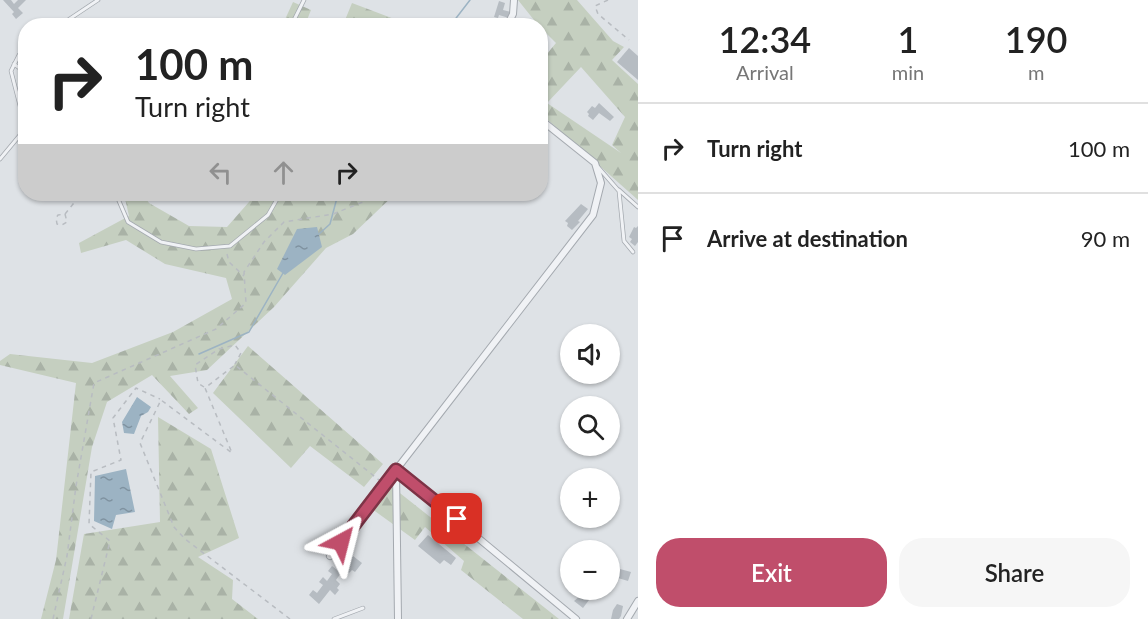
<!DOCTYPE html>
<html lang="en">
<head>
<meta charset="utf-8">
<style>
	:root { --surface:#fff; --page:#f6f6f6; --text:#222; --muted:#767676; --line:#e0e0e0; --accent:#c04e6b }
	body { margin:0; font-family:Lato,sans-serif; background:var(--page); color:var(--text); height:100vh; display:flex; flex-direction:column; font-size:22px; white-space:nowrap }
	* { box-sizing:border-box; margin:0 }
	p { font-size:20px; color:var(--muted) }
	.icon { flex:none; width:33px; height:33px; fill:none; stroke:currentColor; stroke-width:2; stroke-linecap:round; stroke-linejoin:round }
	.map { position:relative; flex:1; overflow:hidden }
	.sheet { display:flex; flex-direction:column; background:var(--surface); width:510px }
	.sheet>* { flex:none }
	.hud { position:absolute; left:18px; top:18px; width:530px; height:183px; border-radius:24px; box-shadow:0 2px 4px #0004; background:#fff; color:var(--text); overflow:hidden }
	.fabs { position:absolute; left:560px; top:324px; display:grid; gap:12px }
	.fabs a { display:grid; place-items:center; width:60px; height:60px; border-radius:50%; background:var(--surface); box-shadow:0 2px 4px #0004; font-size:30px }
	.pin { position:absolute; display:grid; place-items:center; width:51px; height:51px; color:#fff; margin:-26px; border-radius:12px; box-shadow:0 3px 9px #0006 }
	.me { position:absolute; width:66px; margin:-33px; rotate:38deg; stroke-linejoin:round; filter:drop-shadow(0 0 4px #0008) }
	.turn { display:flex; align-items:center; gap:21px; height:126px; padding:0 18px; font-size:27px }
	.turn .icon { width:78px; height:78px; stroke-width:2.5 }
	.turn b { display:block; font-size:42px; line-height:51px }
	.lanes { display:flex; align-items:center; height:57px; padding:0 18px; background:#0003; justify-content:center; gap:30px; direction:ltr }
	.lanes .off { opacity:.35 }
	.eta { display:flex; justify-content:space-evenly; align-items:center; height:102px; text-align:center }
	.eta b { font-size:36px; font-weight:600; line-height:42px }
	.button { display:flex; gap:12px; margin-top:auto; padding:12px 18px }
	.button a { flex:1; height:69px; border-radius:24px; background:var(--accent); color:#fff; font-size:24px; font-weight:600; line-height:69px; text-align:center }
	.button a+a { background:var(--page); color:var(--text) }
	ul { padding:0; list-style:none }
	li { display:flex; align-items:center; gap:18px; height:90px; padding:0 18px; border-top:2px solid var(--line) }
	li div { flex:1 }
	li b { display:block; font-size:22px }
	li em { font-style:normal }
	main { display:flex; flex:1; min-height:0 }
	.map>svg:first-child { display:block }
</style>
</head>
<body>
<main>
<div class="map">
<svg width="638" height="619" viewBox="0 0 638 619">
	<defs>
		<pattern id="forest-firs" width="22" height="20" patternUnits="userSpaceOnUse" patternTransform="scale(1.5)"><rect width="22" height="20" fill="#c5cfc0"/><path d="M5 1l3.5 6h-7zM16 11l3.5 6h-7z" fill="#a9b2a6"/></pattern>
		<pattern id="water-ripples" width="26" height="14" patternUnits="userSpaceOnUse" patternTransform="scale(1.5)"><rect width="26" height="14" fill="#9cb3c3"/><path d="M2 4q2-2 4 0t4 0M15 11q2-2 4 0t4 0" fill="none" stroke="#7f92a0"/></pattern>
	</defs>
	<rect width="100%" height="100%" fill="#dee2e6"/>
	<g fill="url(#forest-firs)" fill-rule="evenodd">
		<path d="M 518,0 L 577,0 L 613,41 L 624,47 L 612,60 L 638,84 L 638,200 L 540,113 L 540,62 L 556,43 L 538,25 ZM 581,67 L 625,117 L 612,145 L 621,153 L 547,103 Z"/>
		<polygon points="293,2 311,10 305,25 282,26"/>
		<polygon points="352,3 410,25 343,25"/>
		<polygon points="124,194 143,194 149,203 189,226 227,227 256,194 395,194 353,234 326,248 274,307 207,370 170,376 198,408 189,414 152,375 107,402 92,447 63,619 41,619 56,560 76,383 0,365 0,361 10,354 92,363 173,332 232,299 226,278 165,264 126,240 81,253 79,243 129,216"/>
		<polygon points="248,346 383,464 364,487 310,446 291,468 213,393"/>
		<polygon points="158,417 211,449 239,538 198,557 233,580 232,599 258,619 69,619 84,534 160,522"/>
		<polygon points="391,486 559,619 523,619 461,570 464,561 425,527 415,540 372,509"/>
	</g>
	<g fill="url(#water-ripples)">
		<polygon points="317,227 322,247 285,275 277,269 297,229"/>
		<polygon points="137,397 151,407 148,412 141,416 134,434 124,433 122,422"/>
		<polygon points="126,469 135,512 116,515 112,529 94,521 95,476"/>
	</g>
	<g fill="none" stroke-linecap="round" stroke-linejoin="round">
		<g stroke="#9cb3c3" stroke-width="1.5">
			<polyline points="450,26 470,0"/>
			<polyline points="319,234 330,224 338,194"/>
			<polyline points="199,354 249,332 283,273"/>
		</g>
	</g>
	<g fill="#b6bcc2">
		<polygon points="3,0 11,0 14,4 18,0 26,0 18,8 23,13 16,19 12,14 14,12"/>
		<polygon points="499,1 505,3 503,10 511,12 509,18 499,15 498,18 494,17"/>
		<polygon points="629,48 638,56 638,80 617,62"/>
		<polygon points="599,103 614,117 610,121 599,113 593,120 588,116 589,114 587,112 592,106 595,108"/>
		<polygon points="581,204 588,209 578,221 580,222 572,230 567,226 568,223 565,221"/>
		<polygon points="638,226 638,242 635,246 630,242 632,239 629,237 634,227 636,228"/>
		<polygon points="428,535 456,558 451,565 444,560 440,564 418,546"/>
		<polygon points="349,556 351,558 353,556 362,563 355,572 352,570 349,573 341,565"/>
		<polygon points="332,566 341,573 336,580 340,584 337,588 339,590 335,595 330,590 319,604 309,595 313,590 317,593 323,585 319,582 323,577 327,581 332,574 328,571"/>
		<polygon points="620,569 631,572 628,581 618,578"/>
		<polygon points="586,591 592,596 583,608 574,601"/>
		<polygon points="617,604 623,606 621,616 619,619 611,619 613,610"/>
	</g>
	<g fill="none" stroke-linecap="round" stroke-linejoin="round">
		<g stroke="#a4a9af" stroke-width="4.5">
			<g id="service">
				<polyline points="59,26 98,0"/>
				<polyline points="291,26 304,0"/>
				<polyline points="26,50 19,55 11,71 26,129"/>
				<polyline points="14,64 22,70 26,77"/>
				<polyline points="0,159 25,129"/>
				<polyline points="598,167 619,191 624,241 633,252"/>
				<polyline points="619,190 638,207"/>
				<polyline points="116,194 128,222 161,242 196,249 230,246 268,215 280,194"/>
				<polyline points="334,619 363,608"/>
			</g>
		</g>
		<g stroke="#a4a9af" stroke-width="8">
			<g id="minor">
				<polyline points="507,26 513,14 514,0"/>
				<polyline points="540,119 595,163 601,183 593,215 396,470 576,619"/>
				<polyline points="396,470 398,619"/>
				<polyline points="330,556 396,470"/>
				<polyline points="627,619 638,601"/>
			</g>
		</g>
		<g stroke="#b8bcc1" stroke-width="1.5" stroke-dasharray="4.5 4.5" stroke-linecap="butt">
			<polyline points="608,0 595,6 598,14 629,40"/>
			<polyline points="65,214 67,222 62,225 57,224 56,218 58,215 65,214 81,194"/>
			<polyline points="227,254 229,262 244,276"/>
			<polyline points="204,387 198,383 195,365 219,349 235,345 241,353 235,364"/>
			<polyline points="53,619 67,556 76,486 94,383 216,329 246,303 244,272 264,242 284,222 333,214 363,202 371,194"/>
			<polyline points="91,619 110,541 89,524 91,472 121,460 113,418 136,388 160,399"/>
			<polyline points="290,619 185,539 174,527 140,443 161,400 232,453 205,388 235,365 379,480"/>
		</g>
		<use href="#service" stroke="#f0f2f5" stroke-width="3"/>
		<use href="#minor" stroke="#f0f2f5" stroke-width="6"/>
	</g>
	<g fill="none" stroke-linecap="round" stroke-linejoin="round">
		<g stroke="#7d3346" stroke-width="15">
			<polyline id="route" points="341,542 396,470 457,519"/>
		</g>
		<use href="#route" stroke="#c04e6b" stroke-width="10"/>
	</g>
</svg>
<div class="fabs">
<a><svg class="icon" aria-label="sound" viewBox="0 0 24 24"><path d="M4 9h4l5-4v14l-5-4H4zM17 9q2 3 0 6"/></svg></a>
<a><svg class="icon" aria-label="search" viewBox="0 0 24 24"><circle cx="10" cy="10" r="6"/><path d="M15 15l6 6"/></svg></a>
<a>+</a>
<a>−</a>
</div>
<div class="pin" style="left:457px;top:519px;background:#d93025"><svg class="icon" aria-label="arrive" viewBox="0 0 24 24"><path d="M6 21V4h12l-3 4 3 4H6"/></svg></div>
<svg class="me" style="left:341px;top:542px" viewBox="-20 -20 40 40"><path d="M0-17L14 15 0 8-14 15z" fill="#c04e6b" stroke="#fff" stroke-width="4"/></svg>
<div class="hud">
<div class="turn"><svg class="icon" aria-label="right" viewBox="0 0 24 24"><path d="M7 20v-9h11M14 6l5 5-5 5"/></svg><div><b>100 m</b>Turn right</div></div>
<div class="lanes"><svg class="icon off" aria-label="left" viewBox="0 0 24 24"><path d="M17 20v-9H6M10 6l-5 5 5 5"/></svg><svg class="icon off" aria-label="ahead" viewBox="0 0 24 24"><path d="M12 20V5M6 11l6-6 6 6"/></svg><svg class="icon" aria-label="right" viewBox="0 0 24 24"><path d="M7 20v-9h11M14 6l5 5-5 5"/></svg></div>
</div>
</div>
<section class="sheet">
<div class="eta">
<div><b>12:34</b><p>Arrival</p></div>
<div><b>1</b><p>min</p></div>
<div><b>190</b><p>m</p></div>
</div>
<ul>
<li><svg class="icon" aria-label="right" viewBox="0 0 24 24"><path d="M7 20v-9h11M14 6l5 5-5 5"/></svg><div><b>Turn right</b></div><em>100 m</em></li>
<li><svg class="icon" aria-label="arrive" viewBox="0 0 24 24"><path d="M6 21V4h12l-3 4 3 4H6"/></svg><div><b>Arrive at destination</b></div><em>90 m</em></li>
</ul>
<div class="button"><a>Exit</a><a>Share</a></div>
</section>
</main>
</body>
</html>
